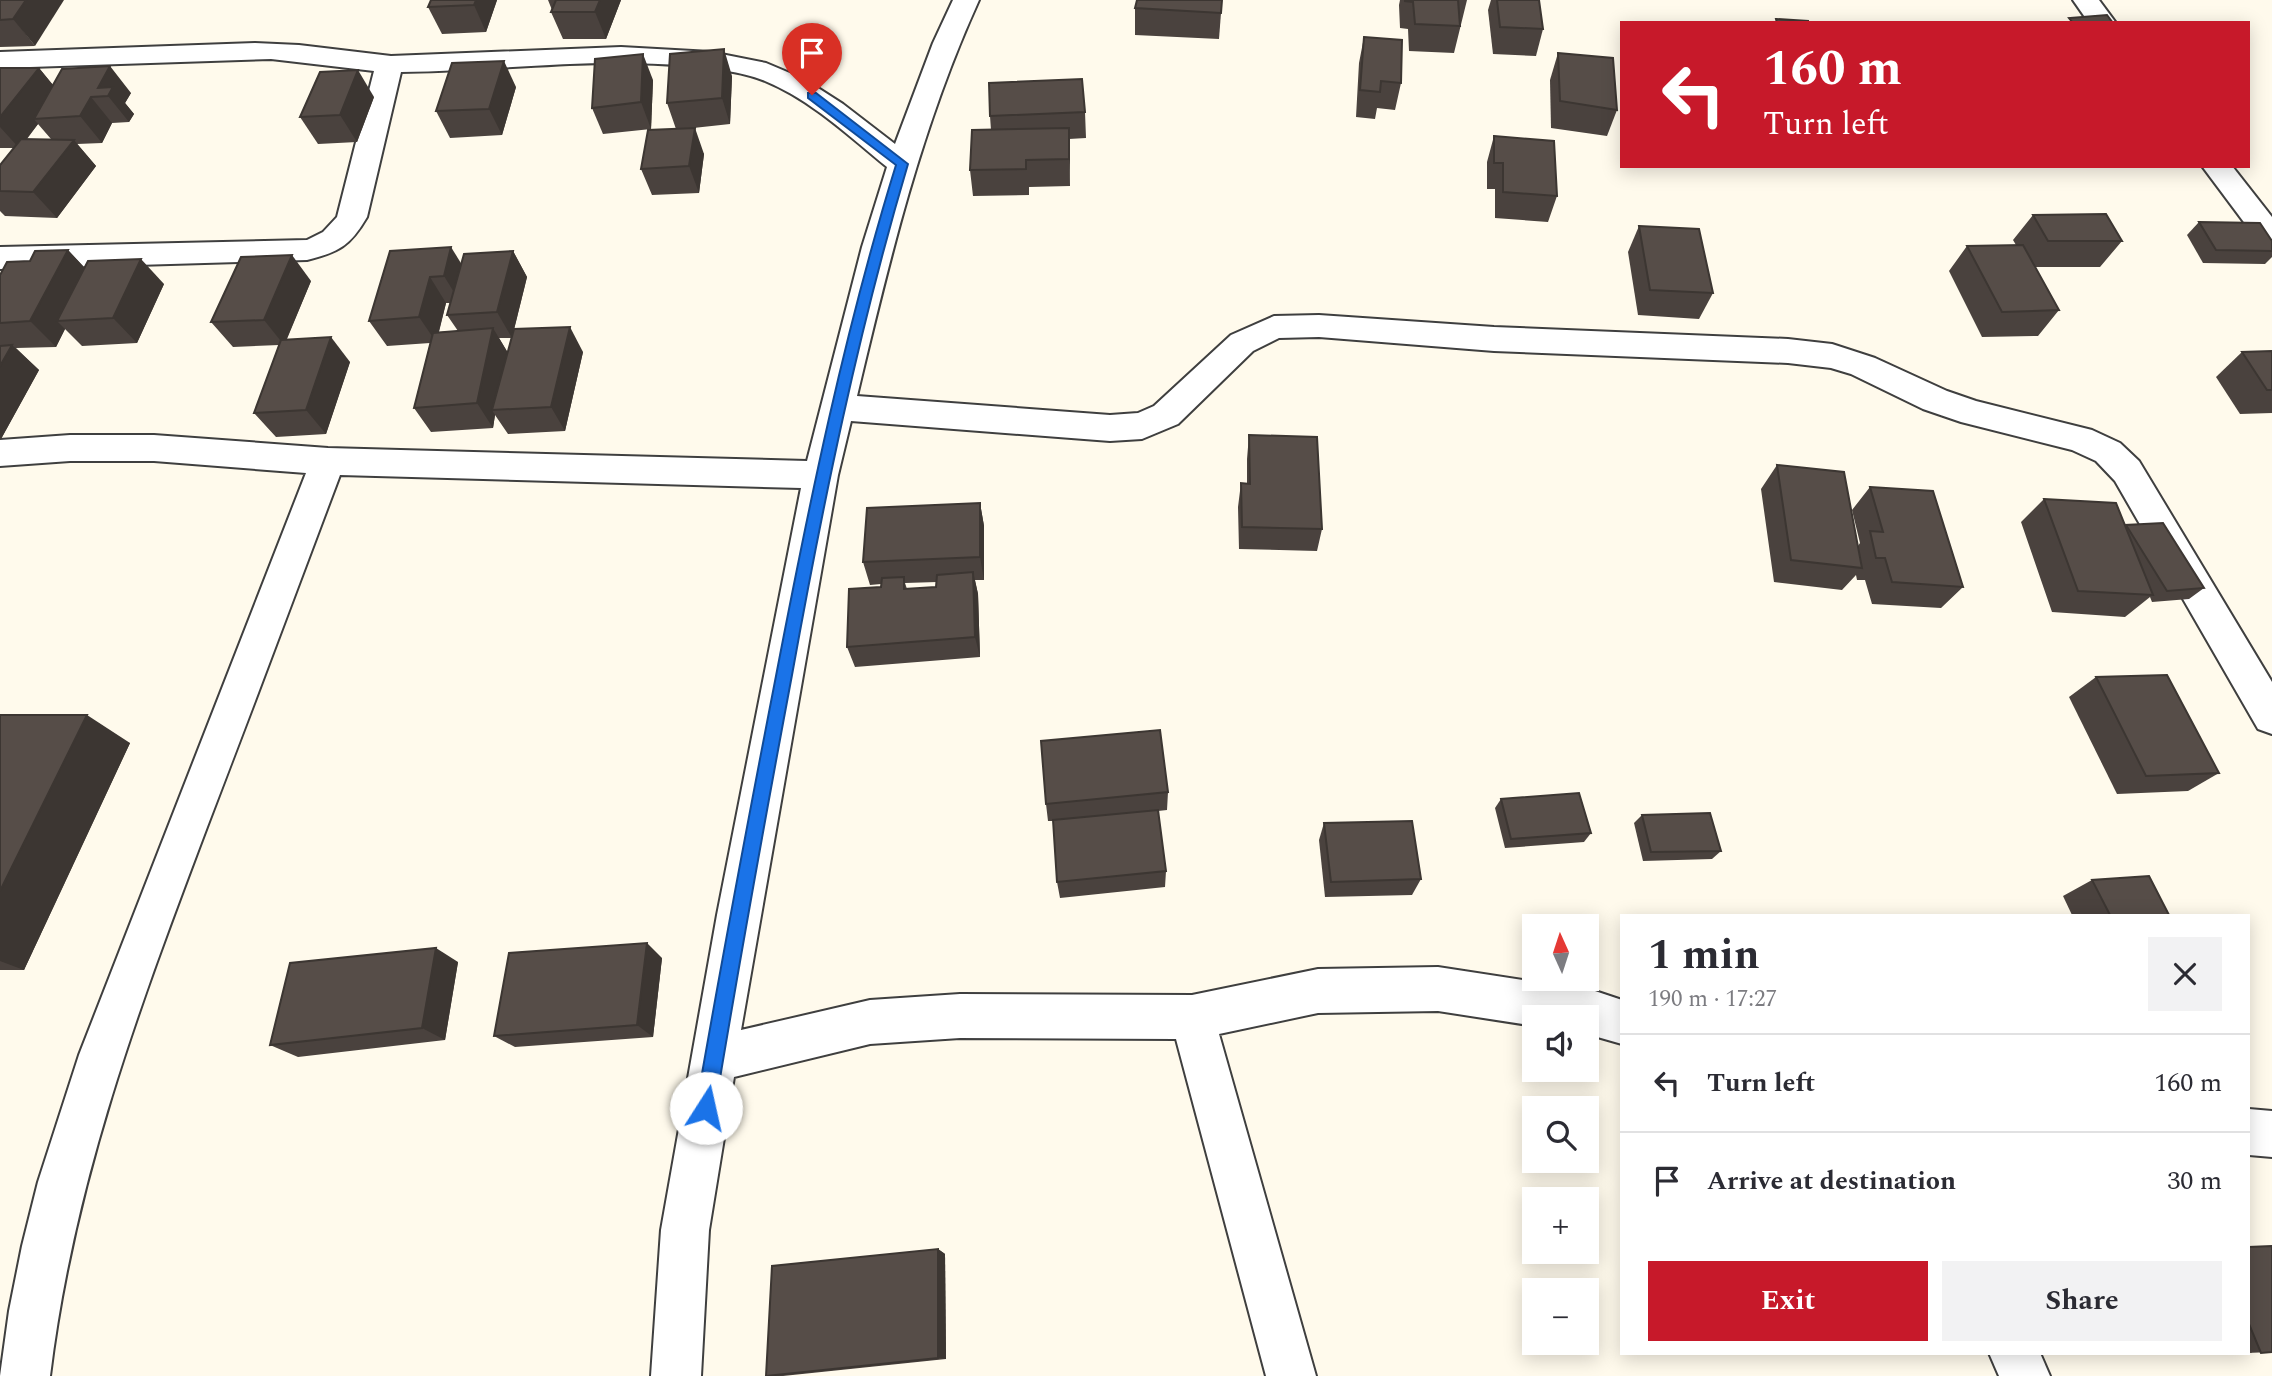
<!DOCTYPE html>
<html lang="en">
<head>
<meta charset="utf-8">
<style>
	:root { --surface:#fff; --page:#f2f2f3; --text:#2b2b33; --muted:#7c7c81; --line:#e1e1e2; --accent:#c7192a }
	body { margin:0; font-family:Spectral,serif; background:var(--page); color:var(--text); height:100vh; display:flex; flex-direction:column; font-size:26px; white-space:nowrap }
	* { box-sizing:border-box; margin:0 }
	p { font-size:23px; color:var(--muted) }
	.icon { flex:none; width:38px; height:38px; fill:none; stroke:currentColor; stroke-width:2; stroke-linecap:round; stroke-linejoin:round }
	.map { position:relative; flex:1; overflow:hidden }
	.panel { position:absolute; left:1620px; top:914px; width:630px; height:441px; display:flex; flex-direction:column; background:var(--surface); border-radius:0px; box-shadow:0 4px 18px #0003 }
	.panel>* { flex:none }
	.guide { position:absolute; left:1620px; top:21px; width:630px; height:147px; border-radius:0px; box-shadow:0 4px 18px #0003; background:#c7192a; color:#fff; overflow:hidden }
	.needle { width:46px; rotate:357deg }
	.fabs { position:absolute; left:1522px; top:914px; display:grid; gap:14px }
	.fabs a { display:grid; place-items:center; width:77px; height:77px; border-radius:0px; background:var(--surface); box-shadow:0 4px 18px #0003; font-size:35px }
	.pin { position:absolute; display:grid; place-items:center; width:60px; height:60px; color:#fff; margin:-72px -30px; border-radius:50% 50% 50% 0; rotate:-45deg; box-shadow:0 0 7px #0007 }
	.pin .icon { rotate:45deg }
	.me { position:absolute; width:77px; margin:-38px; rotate:10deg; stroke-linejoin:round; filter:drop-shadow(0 0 5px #0008) }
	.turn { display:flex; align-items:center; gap:24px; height:147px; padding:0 28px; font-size:32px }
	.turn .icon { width:91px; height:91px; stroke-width:2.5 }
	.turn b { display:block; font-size:49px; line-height:60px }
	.round { display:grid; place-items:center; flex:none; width:74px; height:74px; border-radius:0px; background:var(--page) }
	.overview { display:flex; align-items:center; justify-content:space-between; height:119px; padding:0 28px }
	h1 { font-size:42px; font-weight:700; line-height:52px }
	.primary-button { display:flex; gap:14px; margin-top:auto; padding:14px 28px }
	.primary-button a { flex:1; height:80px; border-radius:0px; background:var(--accent); color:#fff; font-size:28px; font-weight:700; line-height:80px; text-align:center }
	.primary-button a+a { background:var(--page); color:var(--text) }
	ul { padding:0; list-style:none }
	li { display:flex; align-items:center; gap:21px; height:98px; padding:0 28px; border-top:2px solid var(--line) }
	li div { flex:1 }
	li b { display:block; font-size:26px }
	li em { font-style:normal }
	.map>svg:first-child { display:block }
</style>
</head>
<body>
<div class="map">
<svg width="2272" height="1376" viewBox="0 0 2272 1376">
	<rect width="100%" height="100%" fill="#fffaec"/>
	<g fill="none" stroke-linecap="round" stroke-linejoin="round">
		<g stroke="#3f3f3f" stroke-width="4">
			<g id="minor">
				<path d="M 953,0 L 979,0 C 921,127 889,261 857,396 L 1110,415 L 1138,413 L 1154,406 L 1231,335 L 1274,316 L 1319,315 L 1494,327 L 1788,339 L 1832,344 L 1875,358 L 1947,391 L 1976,401 L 2092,430 L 2120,443 L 2139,461 L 2272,682 L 2272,734 L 2258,729 L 2115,481 L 2096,461 L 2072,450 L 1961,422 L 1923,409 L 1851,374 L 1831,368 L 1788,363 L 1494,351 L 1319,337 L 1279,338 L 1253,351 L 1178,424 L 1142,439 L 1110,441 L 851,421 L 838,475 L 741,1030 L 870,1000 L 960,994 L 1192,995 L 1318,969 L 1438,967 L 1595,991 L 1622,1000 L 1622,1044 L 1587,1034 L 1587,1017 L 1535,1017 L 1535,1026 L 1438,1011 L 1318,1013 L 1219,1034 L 1316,1376 L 1266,1376 L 1176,1039 L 960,1038 L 870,1044 L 734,1077 L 709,1230 L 701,1376 L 651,1376 L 661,1230 L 717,915 L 801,488 L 340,475 C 296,592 252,710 207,827 C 138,1010 74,1180 50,1376 L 0,1376 L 9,1311 L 22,1246 L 38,1182 L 79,1055 L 306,473 L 154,461 L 70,461 L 0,466 L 0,440 L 70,435 L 154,435 L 328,448 L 807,461 L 862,247 L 887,167 C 849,136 811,100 765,81 C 741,71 713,69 687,66 C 592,57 496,71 401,72 L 367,217 C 350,246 339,252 307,260 L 0,269 L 0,247 L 307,240 L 323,232 L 337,217 L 374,71 L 271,59 L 0,68 L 0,52 L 255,43 L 299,45 L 391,56 L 621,47 L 711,52 L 766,63 L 804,79 L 843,104 L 895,144 L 933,43 Z"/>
				<polygon points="2073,0 2099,0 2116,23 2089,23"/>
				<polygon points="2202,166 2232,166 2272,217 2272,248 2261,245"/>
				<polygon points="2249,1109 2272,1111 2272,1157 2249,1155"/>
				<polygon points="1989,1353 2040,1353 2050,1376 1999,1376"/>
			</g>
		</g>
		<use href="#minor" fill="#fff" fill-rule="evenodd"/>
	</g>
	<g fill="#4a423e" fill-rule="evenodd">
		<polygon points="0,0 35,46 0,47"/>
		<polygon points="431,0 497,0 486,32 442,34 428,7"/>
		<polygon points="548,0 621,0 606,39 563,39 551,12 552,10"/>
		<polygon points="1222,0 1219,39 1135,35 1135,8"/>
		<polygon points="1400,0 1467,0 1454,53 1409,51 1408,29 1400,28 1399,5"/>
		<polygon points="1491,0 1539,0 1543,29 1536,56 1493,54 1488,10"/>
		<polygon points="1364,37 1401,83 1395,110 1377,108 1375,119 1356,117 1359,63"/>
		<polygon points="1558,53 1617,110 1607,136 1551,128 1550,80"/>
		<path d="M 0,68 L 39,68 L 53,85 L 131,93 L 125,103 L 134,114 L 129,122 L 112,123 L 102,143 L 77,144 L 96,166 L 57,218 L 5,216 L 0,211 L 0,165 L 14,148 L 0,148 ZM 38,124 L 51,139 L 27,139 Z"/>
		<polygon points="732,76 730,124 684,129 704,154 699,193 652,195 641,169 676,129 667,103"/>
		<polygon points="653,80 651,129 603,134 592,108"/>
		<polygon points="516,87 502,135 450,138 436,111"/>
		<polygon points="374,97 357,142 318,144 300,117"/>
		<polygon points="1085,112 1086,138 1069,139 1070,186 1029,187 1029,195 973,196 970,170 991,130 990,116"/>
		<polygon points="1494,136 1557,196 1548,222 1495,218 1495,189 1487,189 1487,162"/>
		<polygon points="2033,215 2122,241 2100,267 2035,267 2059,310 2038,336 1982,337 1949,271 1967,246 2016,245 2013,240"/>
		<polygon points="2199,222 2272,241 2272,257 2265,264 2203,263 2187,235"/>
		<polygon points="1639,226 1713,293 1699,319 1638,315 1628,252"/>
		<polygon points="68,250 85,268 164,284 137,343 82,346 65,329 56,347 16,348 39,370 1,439 0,439 0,275"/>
		<path d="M 390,251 L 461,264 L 513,251 L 527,277 L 513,333 L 583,352 L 565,431 L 508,434 L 495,415 L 493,428 L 431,432 L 414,408 L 430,343 L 387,346 L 369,321 ZM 446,303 L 451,303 L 447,315 L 458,331 L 439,332 ZM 499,338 L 512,338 L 508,353 Z"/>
		<polygon points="311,281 287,339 350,362 326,434 276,437 254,413 279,345 233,347 211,322"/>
		<polygon points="2272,351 2272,413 2240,414 2216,377 2242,352"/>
		<polygon points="1249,435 1322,529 1317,551 1239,549 1238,507 1241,483 1247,484 1247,459"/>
		<polygon points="1777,465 1858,546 1860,543 1852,510 1870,487 1963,587 1941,608 1872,604 1865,580 1857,580 1856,575 1842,590 1774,582 1761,489"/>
		<polygon points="2044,499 2125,526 2126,525 2204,588 2189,599 2152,602 2150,597 2125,617 2052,612 2021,522"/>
		<path d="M 980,503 L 984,526 L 984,580 L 975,580 L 978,594 L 980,657 L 855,667 L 847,647 L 881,587 L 881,584 L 870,585 L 863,562 ZM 937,582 L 936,587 L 907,589 L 905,583 Z"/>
		<polygon points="2096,677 2219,773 2188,791 2117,794 2069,697"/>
		<polygon points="0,715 130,743 24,970 0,970"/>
		<polygon points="1168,792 1167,810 1158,811 1166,871 1165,887 1060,898 1057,882 1053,821 1048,821 1046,804"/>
		<polygon points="1501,799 1591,833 1584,842 1505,848 1495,808"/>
		<polygon points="1642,815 1721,851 1712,859 1643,861 1634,823"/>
		<polygon points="1324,823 1421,879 1412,895 1325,897 1319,840"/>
		<polygon points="2092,880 2169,915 2072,915 2063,896"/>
		<polygon points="662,958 653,1037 515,1047 494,1036"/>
		<polygon points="458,962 445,1040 298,1057 270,1045"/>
		<polygon points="2249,1247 2272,1352 2220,1354 2219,1353 2249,1353"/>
		<polygon points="938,1249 945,1254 946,1359 783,1376 766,1376"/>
	</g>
	<g fill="#3c3632">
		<polygon points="26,0 64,0 35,46 13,19"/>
		<polygon points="476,0 497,0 486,32 474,5"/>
		<polygon points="600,0 621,0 606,39 595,12"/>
		<polygon points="724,49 732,76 730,124 722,98"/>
		<polygon points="643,54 653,80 651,129 641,102"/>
		<polygon points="504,61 516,87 502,135 489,109"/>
		<polygon points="110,66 131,93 125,103 134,114 129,122 108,96 98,88"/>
		<polygon points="39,68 61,95 34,119 38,124 19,148 0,127 0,117"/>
		<polygon points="358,70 374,97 357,142 340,115"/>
		<polygon points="91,97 112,123 102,143 80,116"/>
		<polygon points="695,128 704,154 699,193 689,166"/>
		<polygon points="1069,128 1070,155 1070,186 1069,159"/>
		<polygon points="74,140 96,166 57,218 33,192"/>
		<polygon points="451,247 467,273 460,302 444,276"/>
		<polygon points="68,250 92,276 57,321 65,329 56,347 30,321"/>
		<polygon points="513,251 527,277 512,338 497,312"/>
		<polygon points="292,255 311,281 284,345 264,320"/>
		<polygon points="141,259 164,284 137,343 113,318"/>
		<polygon points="430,277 446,303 436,342 419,317"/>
		<polygon points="570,327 583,352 565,431 551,407"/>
		<polygon points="493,328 508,353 492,410 495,415 493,428 477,403"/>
		<polygon points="331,337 350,362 326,434 306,410"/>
		<polygon points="12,345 39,370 1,439 0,438 0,366"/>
		<polygon points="980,503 984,526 984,580 980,557"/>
		<polygon points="973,572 978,594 980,657 975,637"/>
		<polygon points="87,715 130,743 24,970 0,961 0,891"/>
		<polygon points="647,943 662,958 653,1037 637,1025"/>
		<polygon points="436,948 458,962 445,1040 422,1028"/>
		<polygon points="938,1249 945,1254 946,1359 938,1358"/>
	</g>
	<g fill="#564d48" stroke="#3c3632" stroke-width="2">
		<polygon points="0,0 26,0 13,19 0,20"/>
		<polygon points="431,0 476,0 474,5 428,7"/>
		<polygon points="556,0 600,0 595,12 551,12"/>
		<polygon points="1137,0 1222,0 1221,13 1135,8"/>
		<polygon points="1405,0 1458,0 1460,26 1415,24 1413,2 1405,1"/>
		<polygon points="1497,0 1539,0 1543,29 1500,27"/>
		<polygon points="2107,15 2113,23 2073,23 2069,18"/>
		<polygon points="1776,19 1808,21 1808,23 1777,23"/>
		<polygon points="1364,37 1402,40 1401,83 1381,81 1380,92 1360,90"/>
		<polygon points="724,49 722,98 667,103 670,54"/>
		<polygon points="1558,53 1613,58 1617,110 1560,101"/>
		<polygon points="643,54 641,102 592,108 595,59"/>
		<polygon points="504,61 489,109 436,111 452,63"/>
		<polygon points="110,66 98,88 113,87 108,96 91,97 80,116 34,119 62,69"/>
		<polygon points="0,68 39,68 0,117"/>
		<polygon points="358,70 340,115 300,117 320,72"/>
		<polygon points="1082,79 1085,112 990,116 989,83"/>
		<polygon points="695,128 689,166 641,169 648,130"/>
		<polygon points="1069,128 1069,159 1026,160 1026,169 970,170 972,130"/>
		<polygon points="1494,136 1554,141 1557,196 1503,192 1503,163 1494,163"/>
		<polygon points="21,139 74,140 33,192 0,191 0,165"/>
		<polygon points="2106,214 2122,241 2048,241 2033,215"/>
		<polygon points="2199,222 2260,223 2272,241 2272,251 2216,250"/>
		<polygon points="1639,226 1699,229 1713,293 1650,290"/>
		<polygon points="2023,245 2059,310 2002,312 1967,246"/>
		<polygon points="451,247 444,276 430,277 419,317 369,321 390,251"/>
		<polygon points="68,250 30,321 0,323 0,275 7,262 30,261 35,251"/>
		<polygon points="513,251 497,312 447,315 464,254"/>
		<polygon points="292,255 264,320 211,322 241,257"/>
		<polygon points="141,259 113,318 57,321 88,261"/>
		<polygon points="570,327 551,407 492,410 514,329"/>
		<polygon points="493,328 477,403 414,408 433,333"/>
		<polygon points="331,337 306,410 254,413 281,340"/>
		<polygon points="12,345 0,366 0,346"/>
		<polygon points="2272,351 2272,390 2267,390 2242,352"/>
		<polygon points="1249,435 1317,437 1322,529 1242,527 1241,483 1250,484"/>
		<polygon points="1777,465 1844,472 1862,568 1791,560"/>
		<polygon points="1870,487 1933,491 1963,587 1892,582 1885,558 1876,558 1870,531 1883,532"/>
		<polygon points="2044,499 2116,503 2153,595 2078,591"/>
		<polygon points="980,503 980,557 863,562 867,508"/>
		<polygon points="2163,523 2204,588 2167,591 2126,525"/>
		<polygon points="973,572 975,637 847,647 849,589 881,587 882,578 904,577 904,589 936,587 937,575"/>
		<polygon points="2167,675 2219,773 2146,776 2096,677"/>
		<polygon points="0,715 87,715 0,891"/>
		<polygon points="1160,730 1168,792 1046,804 1041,741"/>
		<polygon points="1579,793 1591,833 1511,839 1501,799"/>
		<polygon points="1158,810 1166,871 1057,882 1053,820"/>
		<polygon points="1710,813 1721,851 1651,852 1642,815"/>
		<polygon points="1412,821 1421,879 1331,882 1324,823"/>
		<polygon points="2149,876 2169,915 2110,915 2092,880"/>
		<polygon points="647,943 637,1025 494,1036 509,953"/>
		<polygon points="436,948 422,1028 270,1045 290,963"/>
		<polygon points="2272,1246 2272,1352 2261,1353 2249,1324 2249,1247"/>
		<polygon points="938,1249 938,1358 766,1376 772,1266"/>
	</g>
	<path fill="#1a73e8" stroke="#114b97" stroke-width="2" d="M 808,93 L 816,93 L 908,164 C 858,332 823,503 792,675 C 765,819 739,964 715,1108 L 713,1115 L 706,1118 L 699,1115 L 696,1108 C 721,964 748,820 776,676 C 809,504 844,333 896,165 L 808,98 Z"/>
</svg>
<div class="fabs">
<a><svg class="needle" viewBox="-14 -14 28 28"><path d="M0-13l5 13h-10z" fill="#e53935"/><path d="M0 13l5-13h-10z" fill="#7c7c81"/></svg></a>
<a><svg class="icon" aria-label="sound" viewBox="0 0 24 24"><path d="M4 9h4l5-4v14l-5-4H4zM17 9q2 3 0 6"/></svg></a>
<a><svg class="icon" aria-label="search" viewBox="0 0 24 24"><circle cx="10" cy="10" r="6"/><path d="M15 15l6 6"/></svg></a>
<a>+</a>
<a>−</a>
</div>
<div class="pin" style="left:812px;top:95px;background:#d93025"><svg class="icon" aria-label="arrive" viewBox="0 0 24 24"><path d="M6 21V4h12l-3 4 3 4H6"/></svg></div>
<svg class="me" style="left:706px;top:1108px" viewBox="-20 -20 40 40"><circle r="19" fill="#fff"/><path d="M0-13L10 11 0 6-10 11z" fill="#1a73e8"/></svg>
<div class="guide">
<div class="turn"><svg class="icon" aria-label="left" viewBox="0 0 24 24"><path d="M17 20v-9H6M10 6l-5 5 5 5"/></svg><div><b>160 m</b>Turn left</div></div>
</div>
<section class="panel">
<div class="overview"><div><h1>1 min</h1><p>190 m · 17:27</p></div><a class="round"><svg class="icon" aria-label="close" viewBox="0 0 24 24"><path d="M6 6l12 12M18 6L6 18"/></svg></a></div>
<ul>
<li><svg class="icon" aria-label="left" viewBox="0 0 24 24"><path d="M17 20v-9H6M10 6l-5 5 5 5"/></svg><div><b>Turn left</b></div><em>160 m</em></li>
<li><svg class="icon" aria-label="arrive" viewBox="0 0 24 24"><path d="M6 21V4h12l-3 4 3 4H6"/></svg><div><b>Arrive at destination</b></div><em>30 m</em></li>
</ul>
<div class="primary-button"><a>Exit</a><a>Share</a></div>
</section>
</div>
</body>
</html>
